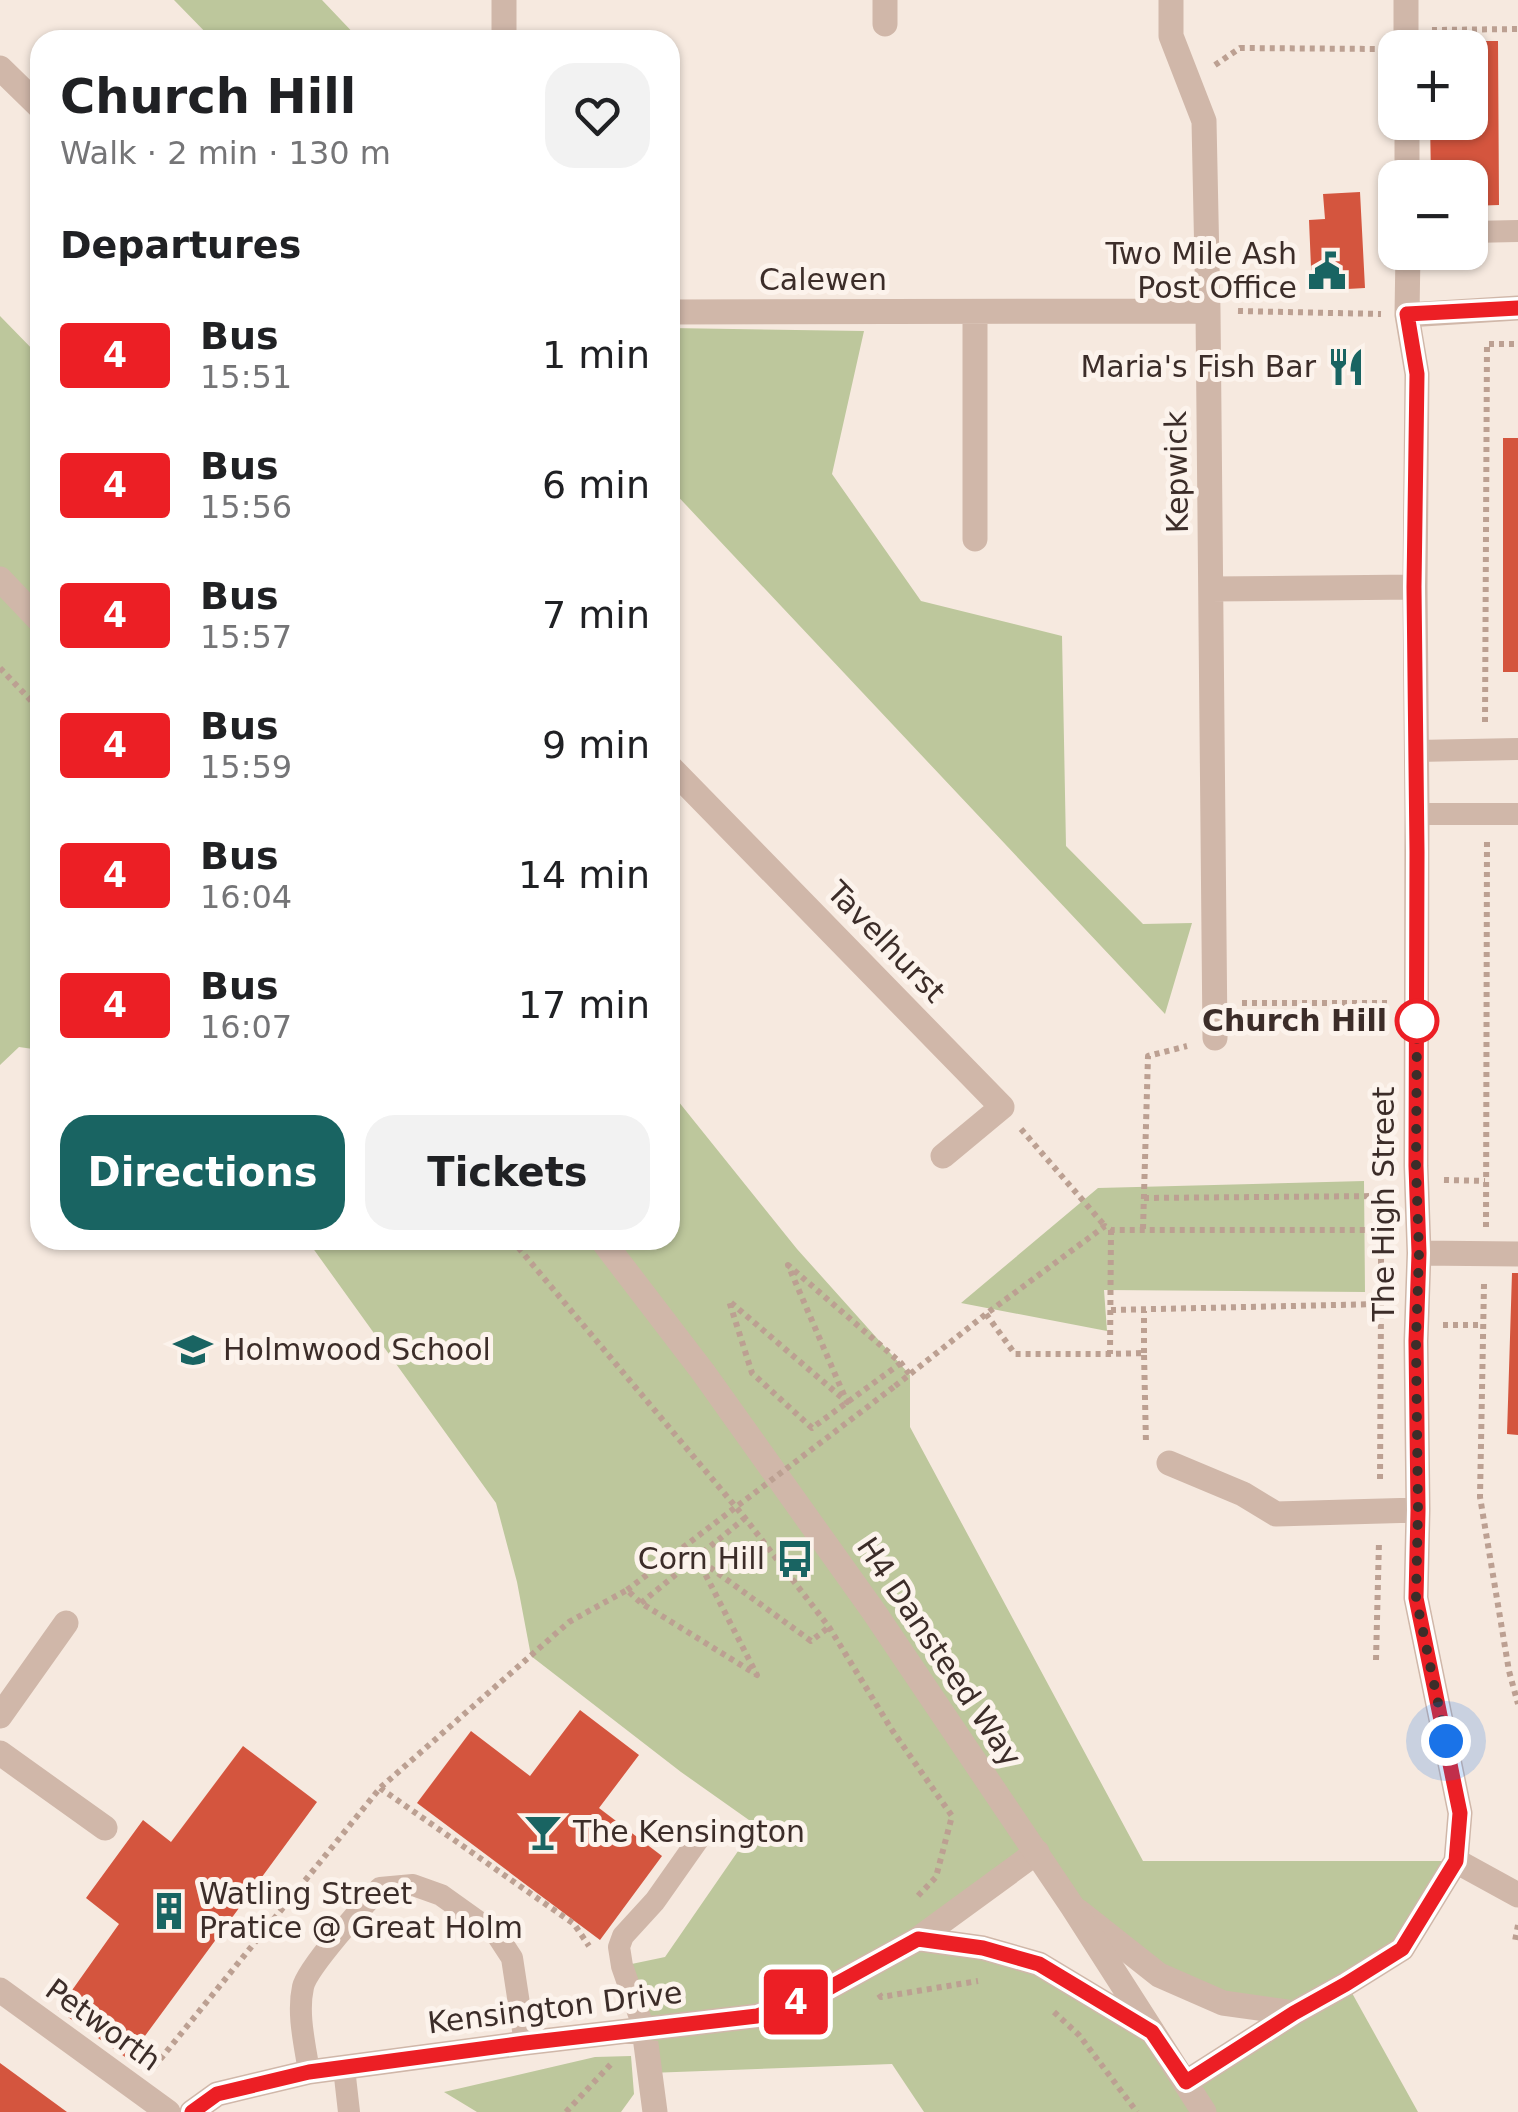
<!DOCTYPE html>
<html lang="en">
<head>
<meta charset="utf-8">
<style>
	body { margin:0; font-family:"DejaVu Sans",sans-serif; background:#f2f2f2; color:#202124; height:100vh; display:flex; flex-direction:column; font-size:38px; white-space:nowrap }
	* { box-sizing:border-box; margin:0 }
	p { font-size:32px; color:#757577 }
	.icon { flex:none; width:55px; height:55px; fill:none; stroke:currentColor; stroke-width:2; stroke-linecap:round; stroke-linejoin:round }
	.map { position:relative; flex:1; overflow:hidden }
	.sheet { position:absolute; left:30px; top:30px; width:650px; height:1220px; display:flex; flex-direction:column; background:#fff; border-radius:30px; box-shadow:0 2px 8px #0004 }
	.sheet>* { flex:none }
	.badge { padding:0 20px; border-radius:8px; font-size:35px; line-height:65px }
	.tools { position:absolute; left:1378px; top:30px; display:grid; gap:20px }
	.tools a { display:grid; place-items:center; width:110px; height:110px; border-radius:20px; background:#fff; box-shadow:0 2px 8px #0004; font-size:50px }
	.you { position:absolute; width:50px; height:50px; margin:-25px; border:8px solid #fff; border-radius:50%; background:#1a73e8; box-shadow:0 0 0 15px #1a73e833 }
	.map>.badge { position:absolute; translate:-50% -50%; box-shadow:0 0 0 5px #fff }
	h2 { padding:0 30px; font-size:38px; line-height:90px }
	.round { display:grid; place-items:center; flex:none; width:105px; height:105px; border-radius:30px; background:#f2f2f2 }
	.headline { display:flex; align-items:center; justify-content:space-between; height:170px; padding:0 30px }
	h1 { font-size:48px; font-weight:600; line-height:75px }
	.button { display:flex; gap:20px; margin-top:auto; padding:20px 30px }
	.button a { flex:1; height:115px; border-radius:30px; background:#196462; color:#fff; font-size:40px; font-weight:600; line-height:115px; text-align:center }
	.button a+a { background:#f2f2f2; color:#202124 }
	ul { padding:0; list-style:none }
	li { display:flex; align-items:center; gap:30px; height:130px; padding:0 30px }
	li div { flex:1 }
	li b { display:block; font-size:38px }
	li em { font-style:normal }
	li .badge { min-width:110px; font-weight:700; text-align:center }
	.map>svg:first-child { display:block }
	.green { fill:#bdc79c; fill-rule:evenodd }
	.building { fill:#d4553e }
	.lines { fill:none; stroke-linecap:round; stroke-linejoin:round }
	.path { stroke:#bca092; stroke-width:6; stroke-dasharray:5 5; stroke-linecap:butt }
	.service { stroke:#d0b7a9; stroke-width:22 }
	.minor { stroke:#d0b7a9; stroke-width:25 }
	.tertiary { stroke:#d0b7a9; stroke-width:25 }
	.path-bridge { stroke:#bca092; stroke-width:6; stroke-dasharray:5 5; stroke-linecap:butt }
	.line-casing { stroke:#fff; stroke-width:22 }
	.line { stroke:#ec1f25; stroke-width:15 }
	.walk { stroke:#3c2d29; stroke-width:10; stroke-dasharray:0 18 }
	.stop-dot { fill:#fff; stroke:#ec1f25; stroke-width:5 }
	.labels { text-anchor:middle; stroke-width:10; stroke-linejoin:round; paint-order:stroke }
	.poi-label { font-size:30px; fill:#3c2d29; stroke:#fcf3ec; text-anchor:end }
	.street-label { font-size:30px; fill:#3c2d29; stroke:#fcf3ec }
	.stop-label { font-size:30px; font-weight:bold; fill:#3c2d29; stroke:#fcf3ec; text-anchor:end }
</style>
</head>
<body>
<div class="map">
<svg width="1518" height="2112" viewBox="0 0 1518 2112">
	<rect width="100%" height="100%" fill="#f6e9df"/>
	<path class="green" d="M174,0H322L360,40H213Z
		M0,316L40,357V1050L19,1047L0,1065Z
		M670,328L864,331L832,474L921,601L1062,636L1066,846L1143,924L1192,923L1165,1014L670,488Z
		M670,1091L797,1249L910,1375V1427L1143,1861H1456L1402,1949L1347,1984L1418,2112H924L892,2064L649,2073L622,1966L665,1957L756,1825L681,1772L531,1656L517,1582L496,1503L307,1240H670ZM1037,1853L1072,1906L1223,2003L1292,2014L1186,2081L1152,2032L983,1948L919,1938Z
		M1364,1181L1365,1292L1104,1290L1107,1331L961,1303L1098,1188Z
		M631,2056L634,2094L621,2112H477L444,2092L595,2057Z"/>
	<path class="building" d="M1429,41H1498L1499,205L1470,206V178H1431L1430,122H1470V48H1429Z
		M1360,192L1365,288L1312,291L1309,220L1325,219L1323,194Z
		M1503,438H1518V672H1503Z
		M1512,1273H1518V1435L1507,1434Z
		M580,1710L639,1755L599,1808L662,1856L600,1940L417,1803L471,1731L530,1776Z
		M243,1746L317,1802L128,2059L58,2010L119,1924L86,1898L143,1820L171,1842Z
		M0,2063L67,2112H0Z"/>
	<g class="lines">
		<path class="path" d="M1432,30L1518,29
			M1215,65L1240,48L1377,49
			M1238,311L1381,314
			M0,668L40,710
			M1485,722L1487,344H1518
			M1242,1003H1389
			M1021,1129L1105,1226
			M1444,1180L1485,1181
			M1144,1198L1382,1196
			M1486,1227L1487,839
			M1143,1229L1148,1056L1187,1046
			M1111,1230L1110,1354L1144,1353L1146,1444
			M512,1240L745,1518L829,1627L892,1730L952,1816L936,1877L915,1899
			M1484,1284L1480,1497L1509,1671L1518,1704
			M1381,1304V1230
			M1111,1310L1381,1304L1380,1483
			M986,1314L1015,1354H1110
			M1443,1325H1482
			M1144,1353V1311
			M901,1363L812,1428L752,1373L729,1301L847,1402L788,1265L901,1363L910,1375
			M895,1386L986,1314L1105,1226L1111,1230H1381L1382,1196L1389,1192
			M641,1603L745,1518
			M1376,1660L1379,1541
			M380,1788L574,1924L589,1946
			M1518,1925L1515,1941L1518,1943
			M879,1994L881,1997L978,1981
			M1054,2012L1079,2035L1137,2112
			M154,2067L380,1788L569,1622L627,1590L641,1603L757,1675L697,1558L811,1641L829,1627
			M566,2112L611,2064"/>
		<path class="service" d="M1470,232L1518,231
			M1416,751L1518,749
			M1417,814H1518
			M644,2029L622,1966L619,1947L623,1936L655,1901L700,1837
			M344,2068L349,2112
			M309,2072C305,2045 297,2014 303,1987C307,1968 364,1905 380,1888L413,1885L441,1895L497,1935L512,1958L525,2043"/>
		<path class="minor" d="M885,0V24
			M1171,0V36L1204,121L1208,311L1215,1038
			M504,40V0
			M1406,48V0
			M0,68L40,107
			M1407,122V178
			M670,312L1208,311
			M1407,315L1518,308
			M975,539V313
			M1211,589L1415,587
			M670,767L1002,1107L943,1156
			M1419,1253L1518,1254
			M1169,1463L1243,1494L1276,1514L1418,1510
			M0,1716L66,1623
			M0,1753L105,1828
			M1456,1861L1518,1895
			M1078,1911L1159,1975L1223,2003L1294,2013
			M918,1939L983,1948L1039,1964L1152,2032
			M0,1990L168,2112
			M644,2029L655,2112
			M1186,2082L1294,2013L1346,1984L1402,1949L1456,1861L1460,1813L1416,1598L1418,1510L1416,1341L1419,1253L1416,1166L1417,814L1415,587L1417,374L1407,315L1408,252
			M192,2112L217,2094L309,2072L525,2043L757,2016L818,1994L918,1939L1037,1852"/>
		<path class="tertiary" d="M0,579L40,621
			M602,1240L703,1372L874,1612L1072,1906L1204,2112"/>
		<path class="path-bridge" d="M627,1590L895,1386"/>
	</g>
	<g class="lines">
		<g class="line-casing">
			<path id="line" d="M192,2112L217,2094L309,2072L525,2043L757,2016L818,1994L918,1939L983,1948L1039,1964L1152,2032L1186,2082L1294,2013L1346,1984L1402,1949L1456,1861L1460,1813L1416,1598L1418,1510L1416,1341L1419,1253L1416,1166L1417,852L1414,587L1417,374L1407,314L1518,308"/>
		</g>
		<use href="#line" class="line"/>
		<path class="walk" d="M1417,1021L1416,1166L1419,1253L1416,1341L1418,1510L1416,1598L1446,1741"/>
	</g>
	<defs>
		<g id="civic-bare" transform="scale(3)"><path d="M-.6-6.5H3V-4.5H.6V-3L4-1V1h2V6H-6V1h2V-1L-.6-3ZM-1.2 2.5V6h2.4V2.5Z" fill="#196462" stroke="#fcf3ec" stroke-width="2.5" paint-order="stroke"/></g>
		<g id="restaurant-bare" transform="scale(3)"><path d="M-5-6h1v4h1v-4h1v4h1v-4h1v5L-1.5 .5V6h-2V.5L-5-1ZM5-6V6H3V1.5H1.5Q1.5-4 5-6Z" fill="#196462" stroke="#fcf3ec" stroke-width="2.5" paint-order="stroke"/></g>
		<g id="school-bare" transform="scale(3)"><path d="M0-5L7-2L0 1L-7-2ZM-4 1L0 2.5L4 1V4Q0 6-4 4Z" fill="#196462" stroke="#fcf3ec" stroke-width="2.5" paint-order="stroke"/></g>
		<g id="bus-bare" transform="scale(3)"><path d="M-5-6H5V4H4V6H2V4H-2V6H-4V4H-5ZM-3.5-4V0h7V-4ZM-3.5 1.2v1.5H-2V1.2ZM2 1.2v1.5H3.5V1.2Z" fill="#196462" stroke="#fcf3ec" stroke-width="2.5" paint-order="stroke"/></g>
		<g id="bar-bare" transform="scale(3)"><path d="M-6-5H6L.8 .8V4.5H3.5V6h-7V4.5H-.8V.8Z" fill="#196462" stroke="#fcf3ec" stroke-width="2.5" paint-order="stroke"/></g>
		<g id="building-bare" transform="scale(3)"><path d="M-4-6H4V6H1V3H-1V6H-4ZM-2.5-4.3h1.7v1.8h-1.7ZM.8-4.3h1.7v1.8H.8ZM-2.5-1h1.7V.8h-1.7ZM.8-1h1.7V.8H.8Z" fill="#196462" stroke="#fcf3ec" stroke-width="2.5" paint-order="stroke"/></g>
	</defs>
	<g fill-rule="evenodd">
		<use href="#civic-bare" x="1327" y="271"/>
		<use href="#restaurant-bare" x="1346" y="367"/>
		<use href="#school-bare" x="193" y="1350"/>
		<use href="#bus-bare" x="795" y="1559"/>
		<use href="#bar-bare" x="543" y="1832"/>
		<use href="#building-bare" x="169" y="1911"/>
	</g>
	<circle class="stop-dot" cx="1417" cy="1021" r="20"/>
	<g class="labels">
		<g class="poi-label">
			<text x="1297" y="264">Two Mile Ash<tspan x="1297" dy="34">Post Office</tspan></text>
			<text x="1316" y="377">Maria's Fish Bar</text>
			<text x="223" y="1360" text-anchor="start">Holmwood School</text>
			<text x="765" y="1569">Corn Hill</text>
			<text x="573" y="1842" text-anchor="start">The Kensington</text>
			<text x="199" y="1904" text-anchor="start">Watling Street<tspan x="199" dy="34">Pratice @ Great Holm</tspan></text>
		</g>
		<g class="street-label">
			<text x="823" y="290">Calewen</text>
			<text transform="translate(1177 472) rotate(-91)" y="10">Kepwick</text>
			<text transform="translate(886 942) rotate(46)" y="10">Tavelhurst</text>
			<text transform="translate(1384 1204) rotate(-90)" y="10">The High Street</text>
			<text transform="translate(939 1652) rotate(56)" y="10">H4 Dansteed Way</text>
			<text transform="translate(555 2008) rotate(-7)" y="10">Kensington Drive</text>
			<text transform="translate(103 2025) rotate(36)" y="10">Petworth</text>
		</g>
		<g class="stop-label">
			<text x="1387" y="1031">Church Hill</text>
		</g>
	</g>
</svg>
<div class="tools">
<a>+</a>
<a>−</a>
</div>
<div class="you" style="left:1446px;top:1741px"></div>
<b class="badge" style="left:796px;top:2002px;background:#ec1f25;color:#fff">4</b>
<section class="sheet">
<div class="headline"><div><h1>Church Hill</h1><p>Walk · 2 min · 130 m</p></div><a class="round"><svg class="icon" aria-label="heart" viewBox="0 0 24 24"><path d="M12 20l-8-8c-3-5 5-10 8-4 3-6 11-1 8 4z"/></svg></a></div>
<h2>Departures</h2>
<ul>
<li><span class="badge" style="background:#ec1f25;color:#fff">4</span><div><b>Bus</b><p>15:51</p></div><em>1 min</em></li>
<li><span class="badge" style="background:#ec1f25;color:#fff">4</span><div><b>Bus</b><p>15:56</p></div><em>6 min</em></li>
<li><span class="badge" style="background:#ec1f25;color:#fff">4</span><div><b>Bus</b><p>15:57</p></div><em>7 min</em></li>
<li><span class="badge" style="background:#ec1f25;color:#fff">4</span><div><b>Bus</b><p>15:59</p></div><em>9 min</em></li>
<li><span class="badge" style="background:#ec1f25;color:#fff">4</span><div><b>Bus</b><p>16:04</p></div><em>14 min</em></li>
<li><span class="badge" style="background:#ec1f25;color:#fff">4</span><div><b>Bus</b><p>16:07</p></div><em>17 min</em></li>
</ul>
<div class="button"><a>Directions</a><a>Tickets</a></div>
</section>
</div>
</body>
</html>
